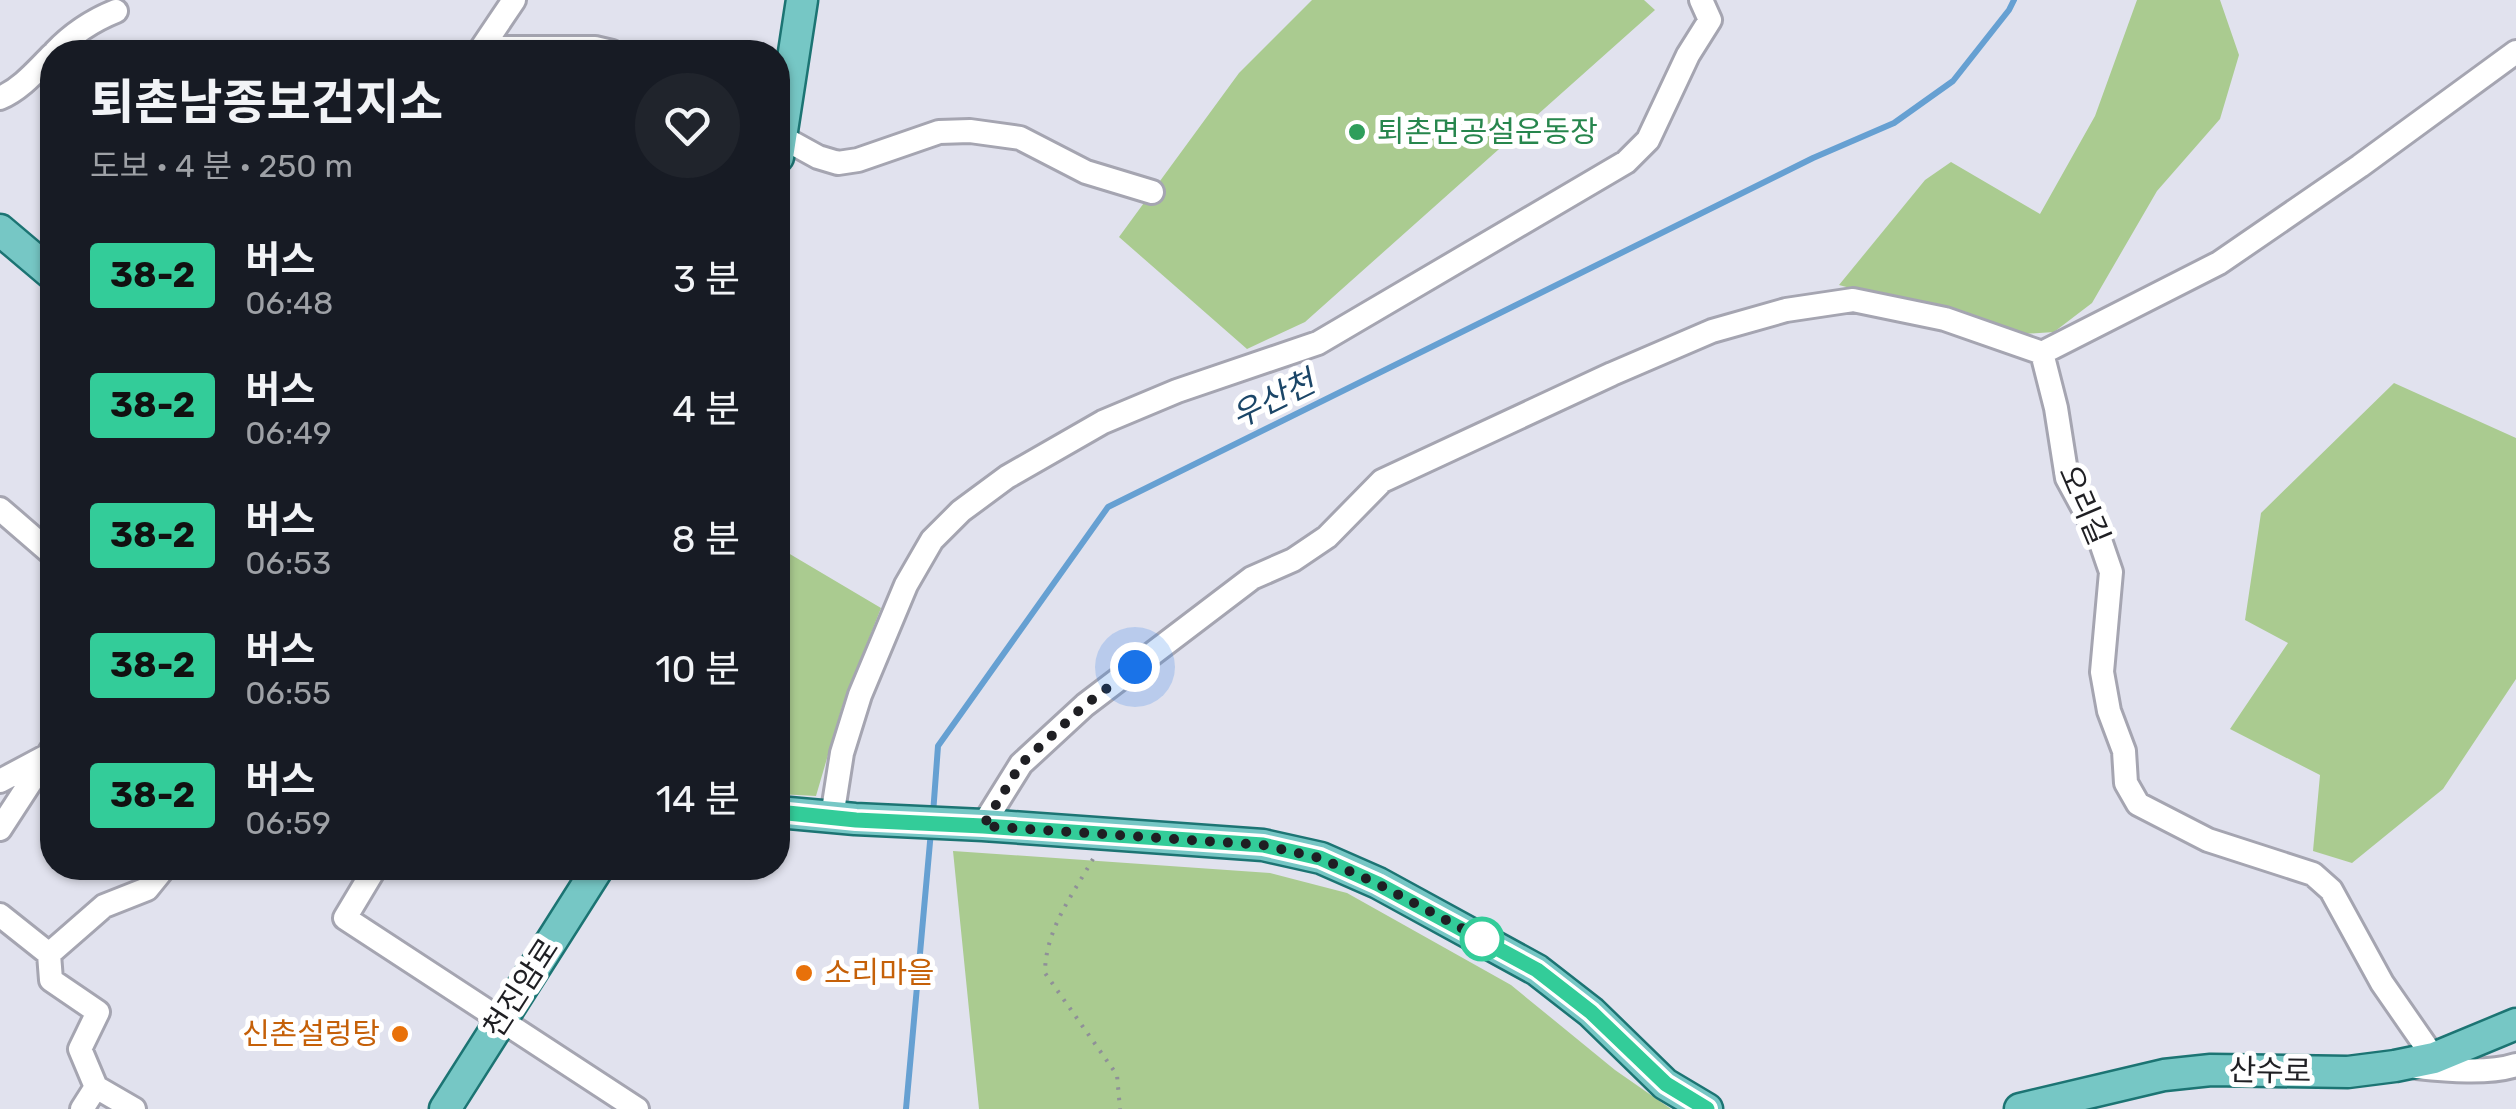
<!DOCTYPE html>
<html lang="ko">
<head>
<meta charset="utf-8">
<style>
	body { margin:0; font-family:Rubik,"Noto Sans KR",sans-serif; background:#20242c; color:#f1f3f6; height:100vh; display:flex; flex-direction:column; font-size:38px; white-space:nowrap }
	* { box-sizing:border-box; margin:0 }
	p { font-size:32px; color:#9ea1a6 }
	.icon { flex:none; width:55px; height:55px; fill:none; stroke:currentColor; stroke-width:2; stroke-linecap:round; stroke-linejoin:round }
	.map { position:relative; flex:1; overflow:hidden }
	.sheet { position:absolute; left:40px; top:40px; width:750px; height:840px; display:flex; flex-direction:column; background:#171b24; border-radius:40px; box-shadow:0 2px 8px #0004 }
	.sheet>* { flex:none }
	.badge { padding:0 20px; border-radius:8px; font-size:35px; line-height:65px }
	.you { position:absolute; width:50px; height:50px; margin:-25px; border:8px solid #fff; border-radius:50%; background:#1a73e8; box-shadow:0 0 0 15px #1a73e833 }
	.map>.badge { position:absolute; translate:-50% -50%; box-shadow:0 0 0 5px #fff }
	.round { display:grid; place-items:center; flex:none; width:105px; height:105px; border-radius:52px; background:#20242c }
	.summary { display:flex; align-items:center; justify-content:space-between; height:170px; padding:0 50px }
	h1 { font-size:48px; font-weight:700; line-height:75px }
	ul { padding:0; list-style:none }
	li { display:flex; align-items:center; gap:30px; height:130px; padding:0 50px }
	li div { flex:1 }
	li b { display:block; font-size:38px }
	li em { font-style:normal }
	li .badge { min-width:110px; font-weight:700; text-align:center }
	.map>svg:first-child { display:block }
	.green { fill:#aacb90 }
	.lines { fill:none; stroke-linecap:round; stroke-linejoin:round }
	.stream { stroke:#66a0d2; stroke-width:6 }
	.minor-casing { stroke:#a5a5b1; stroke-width:28 }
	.major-casing { stroke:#1c7473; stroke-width:35 }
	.path { stroke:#8f9098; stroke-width:4; stroke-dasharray:2.5 8; stroke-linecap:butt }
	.minor { stroke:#fff; stroke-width:22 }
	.major { stroke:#76c7c5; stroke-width:30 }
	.line-casing { stroke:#fff; stroke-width:22 }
	.line { stroke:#3c9; stroke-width:15 }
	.walk { stroke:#1f1f23; stroke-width:10; stroke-dasharray:0 18 }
	.leisure-dot { fill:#2e9e5b; stroke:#fff; stroke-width:4 }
	.stop-dot { fill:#fff; stroke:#3c9; stroke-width:5 }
	.food-dot { fill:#e8710a; stroke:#fff; stroke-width:4 }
	.labels { text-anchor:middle; stroke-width:10; stroke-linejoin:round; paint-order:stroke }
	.leisure-label { font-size:30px; fill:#27864d; stroke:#fff; text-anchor:start }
	.street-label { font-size:30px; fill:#1f1f23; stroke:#fff }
	.food-label { font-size:30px; fill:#c56008; stroke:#fff; text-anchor:start }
	.water-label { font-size:32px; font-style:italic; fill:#1b4668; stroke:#fff }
</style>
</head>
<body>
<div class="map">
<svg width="2516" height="1109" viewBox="0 0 2516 1109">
	<rect width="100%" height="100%" fill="#e1e2ee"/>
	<path class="green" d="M1312,0H1644L1655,10L1305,322L1247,349L1119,237L1239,73Z
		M2137,0H2220L2239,55L2220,119L2157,191L2092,303L2054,332L2022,334L1839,285L1925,180L1951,162L2040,214L2095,116Z
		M2394,383L2516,438V679L2443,789L2352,863L2313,851L2320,775L2230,729L2288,643L2245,620L2261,513Z
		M778,547L881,608L842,707L816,796L778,794Z
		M953,851L1270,873L1347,893L1511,985L1615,1070L1671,1109H979Z"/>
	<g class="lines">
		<path class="stream" d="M933,814L938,746L1108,507L1813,158L1894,123L1953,81L2009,10L2014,0
			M906,1109L931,831"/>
		<g class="minor-casing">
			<path id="minor" d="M482,48H595L612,52
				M55,52C73,33 91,21 116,11
				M479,52L514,0
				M0,98C21,89 36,71 52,55
				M778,135L818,157L838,163L858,160L939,132L970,131L1020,138L1086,172L1152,192
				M0,509L52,554
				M0,781L45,757
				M832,817L842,753L860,695L906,585L932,540L961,511L1007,477L1103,422L1177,391L1318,343L1626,162L1648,140L1688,55L1710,20L1701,0
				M983,825L1021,764L1085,705L1252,578L1293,560L1327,537L1382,481L1612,374L1712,331L1786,310L1853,300L1945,319L2042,353
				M0,829L52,749
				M375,868L345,918L637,1109
				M0,915L49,954L51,980L98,1012L80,1049L96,1087L134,1109
				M49,954L104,906L147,889L164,868
				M2434,1058L2382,983L2331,890L2313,874L2208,840L2138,804L2126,783L2124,751L2109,711L2102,672L2111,572L2099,537L2067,478L2056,408L2042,353L2219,263L2360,166L2516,52
				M2417,1067C2446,1070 2489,1074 2516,1065
				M82,1109L96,1087"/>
		</g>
		<g class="major-casing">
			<path id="major" d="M778,157L802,0
				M0,230L52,274
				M778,812L855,819L983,825L1263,845L1321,858L1378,883L1537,970L1591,1012L1665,1084L1707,1109
				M445,1109L598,868
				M2020,1109L2164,1075L2211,1070L2348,1072L2395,1066L2434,1058L2516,1024"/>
		</g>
		<path class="path" d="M1093,859C1073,894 1045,930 1045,973L1117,1075L1120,1109"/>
		<use href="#minor" class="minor"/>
		<use href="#major" class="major"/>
	</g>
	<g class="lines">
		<g class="line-casing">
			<path id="line" d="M778,812L856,820L983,826L1263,845L1320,858L1378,884L1537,970L1591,1012L1666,1084L1707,1109"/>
		</g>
		<use href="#line" class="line"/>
		<path class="walk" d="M1135,667L1085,705L1021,764L983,826L1263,845L1320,858L1378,884L1482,939"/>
	</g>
	<circle class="leisure-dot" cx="1357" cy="132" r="10"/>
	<circle class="stop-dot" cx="1482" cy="939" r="20"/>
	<g class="food-dot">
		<circle cx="804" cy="973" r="10"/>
		<circle cx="400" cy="1034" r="10"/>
	</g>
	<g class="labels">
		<g class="leisure-label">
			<text x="1377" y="142">퇴촌면공설운동장</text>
		</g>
		<g class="street-label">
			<text transform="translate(2084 505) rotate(67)" y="10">오리길</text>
			<text transform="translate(521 988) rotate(-57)" y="10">천진암로</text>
			<text transform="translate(2270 1071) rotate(1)" y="10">산수로</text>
		</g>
		<g class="food-label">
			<text x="824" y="983">소리마을</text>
			<text x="380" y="1044" text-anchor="end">신촌설렁탕</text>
		</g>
		<g class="water-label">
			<text transform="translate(1273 399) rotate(-26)" y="11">우산천</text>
		</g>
	</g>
</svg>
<div class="you" style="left:1135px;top:667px"></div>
<section class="sheet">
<div class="summary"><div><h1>퇴촌남종보건지소</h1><p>도보 · 4 분 · 250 m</p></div><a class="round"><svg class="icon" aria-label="heart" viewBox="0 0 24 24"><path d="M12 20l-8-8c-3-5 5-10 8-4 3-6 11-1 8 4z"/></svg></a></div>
<ul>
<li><span class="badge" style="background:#3c9;color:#111">38-2</span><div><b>버스</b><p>06:48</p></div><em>3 분</em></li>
<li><span class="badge" style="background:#3c9;color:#111">38-2</span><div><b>버스</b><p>06:49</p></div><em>4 분</em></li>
<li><span class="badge" style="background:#3c9;color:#111">38-2</span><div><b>버스</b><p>06:53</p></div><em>8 분</em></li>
<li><span class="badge" style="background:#3c9;color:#111">38-2</span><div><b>버스</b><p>06:55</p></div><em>10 분</em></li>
<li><span class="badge" style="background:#3c9;color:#111">38-2</span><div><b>버스</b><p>06:59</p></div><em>14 분</em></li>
</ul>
</section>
</div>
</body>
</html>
